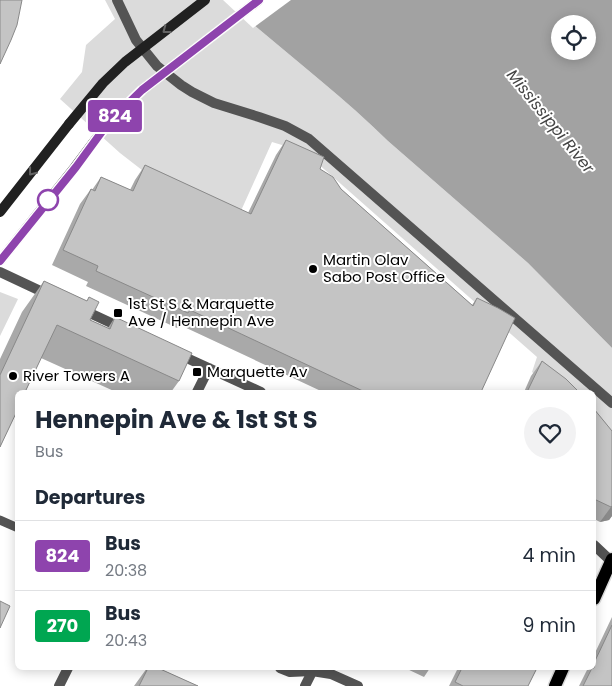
<!DOCTYPE html>
<html lang="en">
<head>
<meta charset="utf-8">
<style>
	body { margin:0; font-family:Poppins,sans-serif; background:#f2f2f3; color:#1f2937; height:100vh; display:flex; flex-direction:column; font-size:19px; white-space:nowrap }
	* { box-sizing:border-box; margin:0 }
	p { font-size:16px; color:#747a83 }
	.icon { flex:none; width:28px; height:28px; fill:none; stroke:currentColor; stroke-width:2; stroke-linecap:round; stroke-linejoin:round }
	.map { position:relative; flex:1; overflow:hidden }
	.panel { position:absolute; left:15px; top:390px; width:581px; height:280px; display:flex; flex-direction:column; background:#fff; border-radius:8px; box-shadow:0 2px 12px #0003 }
	.panel>* { flex:none }
	.badge { padding:0 10px; border-radius:4px; font-size:18px; line-height:32px }
	.tools { position:absolute; left:551px; top:15px; display:grid; gap:10px }
	.tools a { display:grid; place-items:center; width:45px; height:45px; border-radius:50%; background:#fff; box-shadow:0 2px 12px #0003; font-size:25px }
	.map>.badge { position:absolute; translate:-50% -50%; box-shadow:0 0 0 2px #fff }
	h2 { padding:0 20px; font-size:19px; line-height:45px }
	.round { display:grid; place-items:center; flex:none; width:52px; height:52px; border-radius:26px; background:#f2f2f3 }
	.summary { display:flex; align-items:center; justify-content:space-between; height:85px; padding:0 20px }
	h1 { font-size:24px; font-weight:700; line-height:38px }
	ul { padding:0; list-style:none }
	li { display:flex; align-items:center; gap:15px; height:70px; padding:0 20px; border-top:1px solid #e0e1e3 }
	li div { flex:1 }
	li b { display:block; font-size:19px }
	li em { font-style:normal }
	li .badge { min-width:55px; font-weight:700; text-align:center }
	.map>svg:first-child { display:block }
	.green { fill:#dbdbdb }
	.water { fill:#a2a2a2; fill-rule:evenodd }
	.pier { fill:#fff }
	.lines { fill:none; stroke-linecap:round; stroke-linejoin:round }
	.primary-casing { stroke:#dbdbdb; stroke-width:15 }
	.pedestrian { stroke:#545454; stroke-width:9 }
	.minor { stroke:#545454; stroke-width:10 }
	.tertiary { stroke:#545454; stroke-width:10 }
	.secondary { stroke:#212121; stroke-width:10 }
	.primary { stroke:#000; stroke-width:12 }
	.secondary-bridge { stroke:#212121; stroke-width:10 }
	.wall { fill:#a9a9a9 }
	.shaded-wall { fill:#898989 }
	.building { fill:#c4c4c4; stroke:#898989 }
	.oneway { stroke:#646464 }
	.line-casing { stroke:#fff; stroke-width:11 }
	.line { stroke:#8e44ad; stroke-width:8 }
	.stop-dot { fill:#fff; stroke:#8e44ad; stroke-width:2.5 }
	.poi-dot { fill:#000; stroke:#fff; stroke-width:2 }
	.labels { text-anchor:middle; stroke-width:4; stroke-linejoin:round; paint-order:stroke }
	.poi-label { font-size:15px; fill:#000; stroke:#fff; text-anchor:start }
	.water-label { font-size:16px; font-style:italic; fill:#434343; stroke:#fff }
</style>
</head>
<body>
<div class="map">
<svg width="612" height="686" viewBox="0 0 612 686">
	<rect width="100%" height="100%" fill="#fff"/>
	<path class="green" d="M105,0H225C279,48 337,91 388,141L528,263L612,348V460L594,434V392H556L532,372L537,357L316,162L292,148L272,142L235,224L169,191L120,153L60,99L82,72L86,45L115,19Z
		M0,292L18,299L0,336Z"/>
	<path class="water" d="M225,0H612V348L528,263L388,141C337,91 279,48 225,0ZM560,24H588V51H560Z"/>
	<path class="pier" d="M223,0H291L253,28Z"/>
	<g class="lines">
		<g class="primary-casing">
			<path id="primary" d="M594,599L612,559
				M555,686L563,668"/>
		</g>
		<path class="pedestrian" d="M0,520L18,528"/>
		<path class="minor" d="M117,0L136,40L157,66L181,85L192,92L214,103L259,117L285,126L309,139L612,403
			M280,668L290,672L312,671"/>
		<path class="tertiary" d="M0,272L49,295
			M81,309L122,328
			M178,354L261,392
			M197,392L209,368
			M594,545L612,562
			M312,671L331,674L358,686
			M59,686L68,668
			M305,686L314,668"/>
		<path class="secondary" d="M0,212L69,124
			M0,261L75,167L93,143"/>
		<use href="#primary" class="primary"/>
		<path class="secondary-bridge" d="M69,124L103,83L125,62L205,0
			M93,143L109,122L142,90L259,0"/>
	</g>
	<path class="wall" d="M286,140L320,169L341,189L472,305L477,298L481,392H323L180,325L177,328L86,286L88,282L52,265L80,204L91,189L92,190L101,177L130,190L135,180L145,165L248,213L276,155Z
		M44,281L87,301L89,297L90,320L108,328L115,317L179,381L171,392H116L41,358L0,447V359L22,312Z
		M542,361L579,392H524L531,376Z
		M594,409L612,431V516L609,520L600,522L594,519Z
		M612,617V686H579L588,668H594V655Z
		M147,668H158L198,686H134Z
		M405,668H430L424,677Z
		M458,668H537L528,686H449Z"/>
	<path class="shaded-wall" d="M612,506V516L609,520L600,522L611,507Z"/>
	<path class="building" d="M0,0H22L17,25L11,40L0,64Z
		M286,140L324,157L320,169L333,177L341,189L473,306L477,298L498,308L515,318L481,392H365L190,310L188,313L96,271L98,266L63,250L91,189L95,191L101,177L133,191L145,165L251,214Z
		M44,281L87,301L89,297L99,302L90,320L110,329L115,317L192,353L179,381L57,325L25,392H18V409L0,447V375Z
		M542,361L566,379L579,392H527Z
		M594,409L612,431V506L611,507L594,499Z
		M0,601L10,606L0,628Z
		M612,625V686H583L592,668H594V663Z
		M148,668H158L198,686H139Z
		M462,668H537L528,686H463L455,682Z"/>
	<defs><path id="oneway-chevron" d="M-2-3.5L2.5 0L-2 3.5" fill="none" stroke-width="1.6" stroke-linecap="round" stroke-linejoin="round" transform="scale(1.25)"/></defs>
	<g class="oneway">
		<use href="#oneway-chevron" transform="translate(166 30) rotate(143)"/>
		<use href="#oneway-chevron" transform="translate(32 172) rotate(128)"/>
	</g>
	<g class="lines">
		<g class="line-casing">
			<path id="line" d="M0,261L76,167L109,122L142,90L259,0"/>
		</g>
		<use href="#line" class="line"/>
	</g>
	<circle class="stop-dot" cx="48" cy="200" r="10"/>
	<g class="poi-dot">
		<circle cx="313" cy="269" r="5"/>
		<rect x="113" y="308" width="10" height="10" rx="2.5"/>
		<rect x="192" y="367" width="10" height="10" rx="2.5"/>
		<circle cx="13" cy="376" r="5"/>
	</g>
	<g class="labels">
		<g class="poi-label">
			<text x="323" y="265">Martin Olav<tspan x="323" dy="17">Sabo Post Office</tspan></text>
			<text x="128" y="309">1st St S &amp; Marquette<tspan x="128" dy="17">Ave / Hennepin Ave</tspan></text>
			<text x="207" y="377">Marquette Av</text>
			<text x="23" y="381">River Towers A</text>
		</g>
		<g class="water-label">
			<text transform="translate(551 121) rotate(51)" y="6">Mississippi River</text>
		</g>
	</g>
</svg>
<div class="tools">
<a><svg class="icon" aria-label="locate" viewBox="0 0 24 24"><circle cx="12" cy="12" r="6"/><path d="M12 2v4M12 18v4M2 12h4M18 12h4"/></svg></a>
</div>
<b class="badge" style="left:115px;top:116px;background:#8e44ad;color:#fff">824</b>
<section class="panel">
<div class="summary"><div><h1>Hennepin Ave &amp; 1st St S</h1><p>Bus</p></div><a class="round"><svg class="icon" aria-label="heart" viewBox="0 0 24 24"><path d="M12 20l-8-8c-3-5 5-10 8-4 3-6 11-1 8 4z"/></svg></a></div>
<h2>Departures</h2>
<ul>
<li><span class="badge" style="background:#8e44ad;color:#fff">824</span><div><b>Bus</b><p>20:38</p></div><em>4 min</em></li>
<li><span class="badge" style="background:#00a651;color:#fff">270</span><div><b>Bus</b><p>20:43</p></div><em>9 min</em></li>
</ul>
</section>
</div>
</body>
</html>
